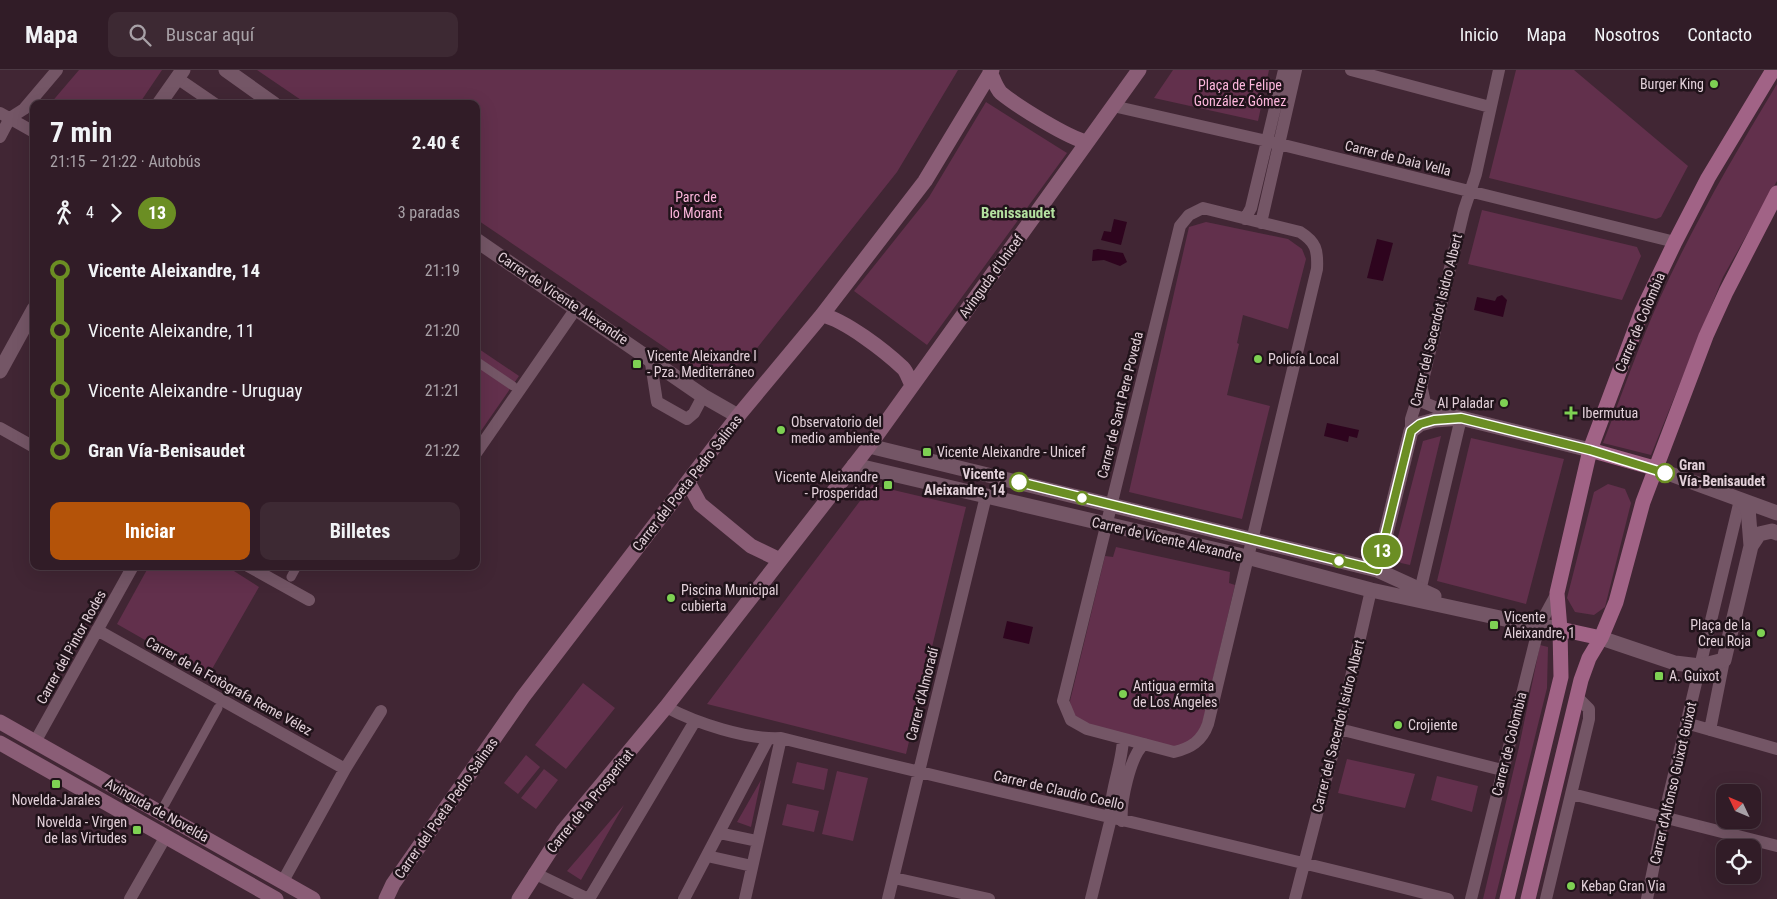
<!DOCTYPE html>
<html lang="es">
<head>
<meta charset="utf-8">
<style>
	body { margin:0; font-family:"Roboto Condensed",sans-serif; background:#3d2933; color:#f1f3f6; height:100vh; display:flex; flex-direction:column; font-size:19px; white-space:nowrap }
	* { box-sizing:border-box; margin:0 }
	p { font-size:16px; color:#a8a1a7 }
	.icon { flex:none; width:28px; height:28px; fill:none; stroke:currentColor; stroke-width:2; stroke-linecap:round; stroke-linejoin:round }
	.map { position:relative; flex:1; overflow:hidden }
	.sheet { position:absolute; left:30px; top:30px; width:450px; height:470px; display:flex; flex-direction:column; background:#311c27; border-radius:10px; box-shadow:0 5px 20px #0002,0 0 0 1px #4c3a44 }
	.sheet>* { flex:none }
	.badge { padding:0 10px; border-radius:16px; font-size:18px; line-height:32px }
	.needle { width:32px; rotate:314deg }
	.fabs { position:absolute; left:1716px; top:714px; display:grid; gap:10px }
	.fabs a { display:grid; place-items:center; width:45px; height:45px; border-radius:10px; background:#311c27; box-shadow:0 5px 20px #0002,0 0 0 1px #4c3a44; font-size:25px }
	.map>.badge { position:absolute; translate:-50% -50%; box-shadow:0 0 0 2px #fff }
	.legs { display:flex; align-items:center; gap:8px; height:55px; padding:0 20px; font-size:16px }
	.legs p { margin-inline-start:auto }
	.summary { display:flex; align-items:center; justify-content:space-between; height:85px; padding:0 20px }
	h1 { font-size:28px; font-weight:700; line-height:38px }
	.cta { display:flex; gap:10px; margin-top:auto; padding:10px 20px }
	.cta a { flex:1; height:58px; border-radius:10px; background:#b45309; color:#fff; font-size:20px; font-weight:700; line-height:58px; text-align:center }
	.cta a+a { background:#3d2933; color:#f1f3f6 }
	ul { padding:0 20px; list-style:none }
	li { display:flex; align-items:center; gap:18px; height:60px; font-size:19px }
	li i { display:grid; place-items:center; width:8px; height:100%; margin:0 6px; background:currentColor }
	li i::after { content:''; width:12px; height:12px; margin:-6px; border:4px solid; border-radius:50%; background:#311c27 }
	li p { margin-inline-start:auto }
	li:first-child i { background:linear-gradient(#0000 50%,currentColor 0) }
	li:last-child i { background:linear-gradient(currentColor 50%,#0000 0) }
	header { display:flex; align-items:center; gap:30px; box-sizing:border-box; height:70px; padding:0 25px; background:#311c27; border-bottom:1px solid #4c3a44 }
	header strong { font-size:24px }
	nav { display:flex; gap:28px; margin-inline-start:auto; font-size:18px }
	.search { width:350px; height:45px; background:#3d2933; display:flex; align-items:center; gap:12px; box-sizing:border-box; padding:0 18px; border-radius:10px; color:#a8a1a7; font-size:19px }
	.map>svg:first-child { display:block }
	.green { fill:#62304c }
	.water { fill:#2e041e }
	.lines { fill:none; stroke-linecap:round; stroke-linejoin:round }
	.pedestrian { stroke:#745666; stroke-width:9 }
	.minor { stroke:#745666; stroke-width:12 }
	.tertiary { stroke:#745666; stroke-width:15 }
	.secondary { stroke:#8a5d76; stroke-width:15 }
	.primary { stroke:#a16386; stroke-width:15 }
	.line-1-casing { stroke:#fff; stroke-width:11 }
	.line-1 { stroke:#6b8e23; stroke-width:8 }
	.poi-dot { fill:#7ed153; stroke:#20131a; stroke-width:2 }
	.stop-1-dot { fill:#fff; stroke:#6b8e23; stroke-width:2.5 }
	.labels { text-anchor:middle; stroke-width:5; stroke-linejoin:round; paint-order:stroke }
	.poi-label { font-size:14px; fill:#e2d0d9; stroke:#20131a; text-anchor:start }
	.park-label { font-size:14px; fill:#feb7dd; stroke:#20131a }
	.street-label { font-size:14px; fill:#e2d0d9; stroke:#20131a }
	.stop-label { font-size:14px; font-weight:bold; fill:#e2d0d9; stroke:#20131a; text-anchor:start }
	.neighbourhood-label { font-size:15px; font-weight:bold; fill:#b4e1a0; stroke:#20131a }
</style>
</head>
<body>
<header>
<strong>Mapa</strong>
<div class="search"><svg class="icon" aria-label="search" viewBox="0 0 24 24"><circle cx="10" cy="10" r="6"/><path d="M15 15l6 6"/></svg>Buscar aquí</div>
<nav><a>Inicio</a><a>Mapa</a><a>Nosotros</a><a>Contacto</a></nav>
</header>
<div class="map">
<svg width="1777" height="829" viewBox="0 0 1777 829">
	<rect width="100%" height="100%" fill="#412634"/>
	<path class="green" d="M79,0H162L139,34H50Z
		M257,0H958L897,102L746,292L704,304L476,149V34H307Z
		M1173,0H1269L1258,51L1154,28Z
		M1516,0H1574L1688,96L1661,147L1656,149L1489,108Z
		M1777,14V111L1723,207L1651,385L1603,373C1622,324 1639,275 1660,228C1694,153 1735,84 1777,14Z
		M986,32L1067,83L927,275L854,221L929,127Z
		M1482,140L1637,177L1641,186L1622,230L1468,194Z
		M1206,152L1288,169L1302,179L1306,189L1288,259L1243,245L1237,273L1239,274L1227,325L1270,336L1242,449L1129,422L1189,157Z
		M476,277L519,306L476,368Z
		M1441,366L1410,495L1401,493L1393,486L1423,371Z
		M1471,368L1564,389L1526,534L1437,511Z
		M1608,414L1625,419L1631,433L1605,537L1594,545L1575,542L1567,528L1594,422Z
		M872,415L966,437L906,684L707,634Z
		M1116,477L1230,502L1229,513L1235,515L1201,660C1196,667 1188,675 1180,676C1168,678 1098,661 1086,655C1075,651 1071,641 1070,631L1105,486L1113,487Z
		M149,496H226L259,517L208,606L117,554Z
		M1540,575L1548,577L1547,618L1495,829H1483L1519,677Z
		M583,613L615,638L566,699L535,675Z
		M526,685L540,697L518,724L504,713Z
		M1347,689L1415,704L1405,738L1338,723Z
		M797,692L828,699L824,720L792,713Z
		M544,699L558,710L536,739L521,728Z
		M837,701L868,708L853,771L822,764Z
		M1437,706L1478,716L1472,742L1431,730Z
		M761,710L751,757L737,752Z
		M787,734L819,741L814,762L782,755Z
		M624,735L581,810L567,801Z"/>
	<path class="water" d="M1114,149L1127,152L1121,175L1101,170L1104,161L1111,162Z
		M1377,169L1393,173L1383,211L1367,208Z
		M1098,179L1123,183L1127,192L1120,196L1104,190L1092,191L1093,180Z
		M1502,225L1507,230L1503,247L1474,240L1477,227L1495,231L1497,227Z
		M1327,353L1359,360L1357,368L1349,366L1348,372L1324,366Z
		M1007,551L1033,557L1029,574L1003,568Z"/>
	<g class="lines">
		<path class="pedestrian" d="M476,291L513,316
			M291,507L297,496
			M165,734L218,638"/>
		<path class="minor" d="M1351,0L1490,37
			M177,8L215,34
			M1113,36L1267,71L1675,172
			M0,43L34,62
			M0,67L10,48L24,39L57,0
			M1203,138L1300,162C1316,172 1318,180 1317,199L1208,654C1202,671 1191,678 1174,682L1087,659L1071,650L1063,631L1180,156L1189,145Z
			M1245,149L1251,138L1284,0
			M1261,153L1296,0
			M650,287L657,332L687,349L694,343L703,326
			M0,358L34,377
			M1411,361V349L1422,314L1464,140L1476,104L1499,0
			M476,383L577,237
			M248,496L309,530
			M1420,521L1461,348L1425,333L1422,319
			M97,560L345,699
			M666,637C696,653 747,670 781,668C1003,724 1226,772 1448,829
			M1686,653L1777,679
			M1339,659L1502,700
			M1710,660L1724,590
			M35,672L133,496
			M1572,724L1777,776
			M1122,751C1120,733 1130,686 1144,674
			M719,763L757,771
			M707,786L752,796
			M534,803L588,829
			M894,808L989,829
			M283,811L345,699L381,641
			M130,829L166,766
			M589,829L695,651
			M684,829L768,669
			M745,829L781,668
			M888,829L986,426
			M1091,829L1111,748C1109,721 1122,696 1123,669
			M1295,829L1339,659L1371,520
			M1471,829L1539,556L1557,523
			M1546,829L1589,649V639L1577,627
			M1647,829L1664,746L1740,430"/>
		<path class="tertiary" d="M226,0L274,34
			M159,34L183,0
			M476,170L703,326L738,346
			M0,301L34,239
			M869,376L1377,500L1434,526
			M854,395L1247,487L1371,520L1528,554L1560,559
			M1654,398L1777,443
			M1740,430L1748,438L1751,476
			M1377,500L1411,361L1420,354L1435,350L1461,348L1590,380
			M1601,568L1675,593L1700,596L1724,590L1751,476L1759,464L1772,461L1777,463"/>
		<path class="secondary" d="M990,2C993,8 996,18 1001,23C1017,36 1068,68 1087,72
			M822,245C845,250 885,281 903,298C907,302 909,310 912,315
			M688,412L700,434L751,476L780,490
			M0,652L313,829
			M0,673L276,829
			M386,829L393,814L523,627L738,346L822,245L925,111L992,0
			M519,829L563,761L666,637L869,376L1139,0"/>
		<path class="primary" d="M1590,380L1654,398
			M1560,559L1601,568
			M1507,829L1561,607L1560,559L1557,523L1590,380L1642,241L1675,172L1708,108L1773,0
			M1528,829L1581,610L1589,588L1601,568L1616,532L1643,432L1706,266L1726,222L1777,123"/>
	</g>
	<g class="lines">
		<g class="line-1-casing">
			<path id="line-1" d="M1019,412L1377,500L1411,361L1420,354L1434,350L1461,348L1590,380L1665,403"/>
		</g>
		<use href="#line-1" class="line-1"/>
	</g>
	<g class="poi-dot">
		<circle cx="1714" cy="14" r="5"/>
		<circle cx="1258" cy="289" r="5"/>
		<rect x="632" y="289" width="10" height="10" rx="2.5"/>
		<circle cx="1504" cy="333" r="5"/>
		<path d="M1568.5 335.5h5v5h5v5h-5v5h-5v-5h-5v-5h5z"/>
		<circle cx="781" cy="360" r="5"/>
		<rect x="922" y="377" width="10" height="10" rx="2.5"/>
		<rect x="883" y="410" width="10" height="10" rx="2.5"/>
		<circle cx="671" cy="528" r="5"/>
		<rect x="1489" y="550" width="10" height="10" rx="2.5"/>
		<circle cx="1761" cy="563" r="5"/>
		<rect x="1654" y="601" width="10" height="10" rx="2.5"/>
		<circle cx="1123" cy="624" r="5"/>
		<circle cx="1398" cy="655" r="5"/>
		<rect x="51" y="709" width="10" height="10" rx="2.5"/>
		<rect x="132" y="755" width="10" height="10" rx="2.5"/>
		<circle cx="1571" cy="816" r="5"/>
	</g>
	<g class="stop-1-dot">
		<circle cx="1665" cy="403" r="9"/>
		<circle cx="1019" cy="412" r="9"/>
		<circle cx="1082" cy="428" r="6"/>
		<circle cx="1339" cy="491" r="6"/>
	</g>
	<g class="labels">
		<g class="poi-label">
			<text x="1704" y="19" text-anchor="end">Burger King</text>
			<text x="647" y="291">Vicente Aleixandre I<tspan x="647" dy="16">- Pza. Mediterráneo</tspan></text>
			<text x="1268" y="294">Policía Local</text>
			<text x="1494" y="338" text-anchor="end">Al Paladar</text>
			<text x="1582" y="348">Ibermutua</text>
			<text x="791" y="357">Observatorio del<tspan x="791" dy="16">medio ambiente</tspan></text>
			<text x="937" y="387">Vicente Aleixandre - Unicef</text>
			<text x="878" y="412" text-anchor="end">Vicente Aleixandre<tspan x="878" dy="16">- Prosperidad</tspan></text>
			<text x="681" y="525">Piscina Municipal<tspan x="681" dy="16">cubierta</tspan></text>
			<text x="1504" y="552">Vicente<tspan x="1504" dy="16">Aleixandre, 1</tspan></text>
			<text x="1751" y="560" text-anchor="end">Plaça de la<tspan x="1751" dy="16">Creu Roja</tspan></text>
			<text x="1669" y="611">A. Guixot</text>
			<text x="1133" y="621">Antigua ermita<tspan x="1133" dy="16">de Los Ángeles</tspan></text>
			<text x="1408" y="660">Crojiente</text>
			<text x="56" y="735" text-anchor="middle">Novelda-Jarales</text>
			<text x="127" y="757" text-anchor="end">Novelda - Virgen<tspan x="127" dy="16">de las Virtudes</tspan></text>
			<text x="1581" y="821">Kebap Gran Via</text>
		</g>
		<g class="park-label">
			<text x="1240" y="20">Plaça de Felipe<tspan x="1240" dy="16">González Gómez</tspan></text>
			<text x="696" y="132">Parc de<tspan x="696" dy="16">lo Morant</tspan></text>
		</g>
		<g class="street-label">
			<text transform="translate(1398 88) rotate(14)" y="5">Carrer de Daia Vella</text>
			<text transform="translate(991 206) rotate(-54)" y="5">Avinguda d'Unicef</text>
			<text transform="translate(563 228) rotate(34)" y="5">Carrer de Vicente Alexandre</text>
			<text transform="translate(1436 250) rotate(-76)" y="5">Carrer del Sacerdot Isidro Albert</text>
			<text transform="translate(1640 252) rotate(-67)" y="5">Carrer de Colòmbia</text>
			<text transform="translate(1120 335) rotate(-76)" y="5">Carrer de Sant Pere Poveda</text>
			<text transform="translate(687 413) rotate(-52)" y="5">Carrer del Poeta Pedro Salinas</text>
			<text transform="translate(1167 469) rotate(13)" y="5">Carrer de Vicente Alexandre</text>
			<text transform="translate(71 577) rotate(-61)" y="5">Carrer del Pintor Rodes</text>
			<text transform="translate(229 616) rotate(29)" y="5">Carrer de la Fotògrafa Reme Vélez</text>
			<text transform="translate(922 624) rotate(-76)" y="5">Carrer d'Almoradí</text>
			<text transform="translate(1338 656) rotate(-76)" y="5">Carrer del Sacerdot Isidro Albert</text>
			<text transform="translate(1509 674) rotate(-76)" y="5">Carrer de Colòmbia</text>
			<text transform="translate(1673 713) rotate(-77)" y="5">Carrer d'Alfonso Guixot Guixot</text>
			<text transform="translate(1059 720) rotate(13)" y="5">Carrer de Claudio Coello</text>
			<text transform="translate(590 731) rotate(-51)" y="5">Carrer de la Prosperitat</text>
			<text transform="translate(446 738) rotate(-55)" y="5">Carrer del Poeta Pedro Salinas</text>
			<text transform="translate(157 740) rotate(29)" y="5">Avinguda de Novelda</text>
		</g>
		<g class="stop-label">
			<text x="1679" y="400">Gran<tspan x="1679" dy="16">Vía-Benisaudet</tspan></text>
			<text x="1005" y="409" text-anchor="end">Vicente<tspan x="1005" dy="16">Aleixandre, 14</tspan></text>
		</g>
		<g class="neighbourhood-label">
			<text x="1018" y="148">Benissaudet</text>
		</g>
	</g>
</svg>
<div class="fabs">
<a><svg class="needle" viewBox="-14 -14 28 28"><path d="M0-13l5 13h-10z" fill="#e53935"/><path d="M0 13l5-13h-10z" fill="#a8a1a7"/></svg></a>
<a><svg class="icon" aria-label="locate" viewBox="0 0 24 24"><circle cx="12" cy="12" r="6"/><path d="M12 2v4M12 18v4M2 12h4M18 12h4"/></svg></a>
</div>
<b class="badge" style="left:1382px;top:481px;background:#6b8e23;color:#fff">13</b>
<section class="sheet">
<div class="summary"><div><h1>7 min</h1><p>21:15 – 21:22 · Autobús</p></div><b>2.40 €</b></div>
<div class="legs"><svg class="icon" aria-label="walk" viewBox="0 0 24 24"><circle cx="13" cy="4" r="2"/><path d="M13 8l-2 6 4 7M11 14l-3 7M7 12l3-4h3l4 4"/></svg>4<svg class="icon" aria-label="forward" viewBox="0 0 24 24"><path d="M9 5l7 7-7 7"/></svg><b class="badge" style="background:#6b8e23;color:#fff">13</b><p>3 paradas</p></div>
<ul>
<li><i style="color:#6b8e23"></i><b>Vicente Aleixandre, 14</b><p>21:19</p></li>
<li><i style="color:#6b8e23"></i><span>Vicente Aleixandre, 11</span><p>21:20</p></li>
<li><i style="color:#6b8e23"></i><span>Vicente Aleixandre - Uruguay</span><p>21:21</p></li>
<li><i style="color:#6b8e23"></i><b>Gran Vía-Benisaudet</b><p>21:22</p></li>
</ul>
<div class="cta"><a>Iniciar</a><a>Billetes</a></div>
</section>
</div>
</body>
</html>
